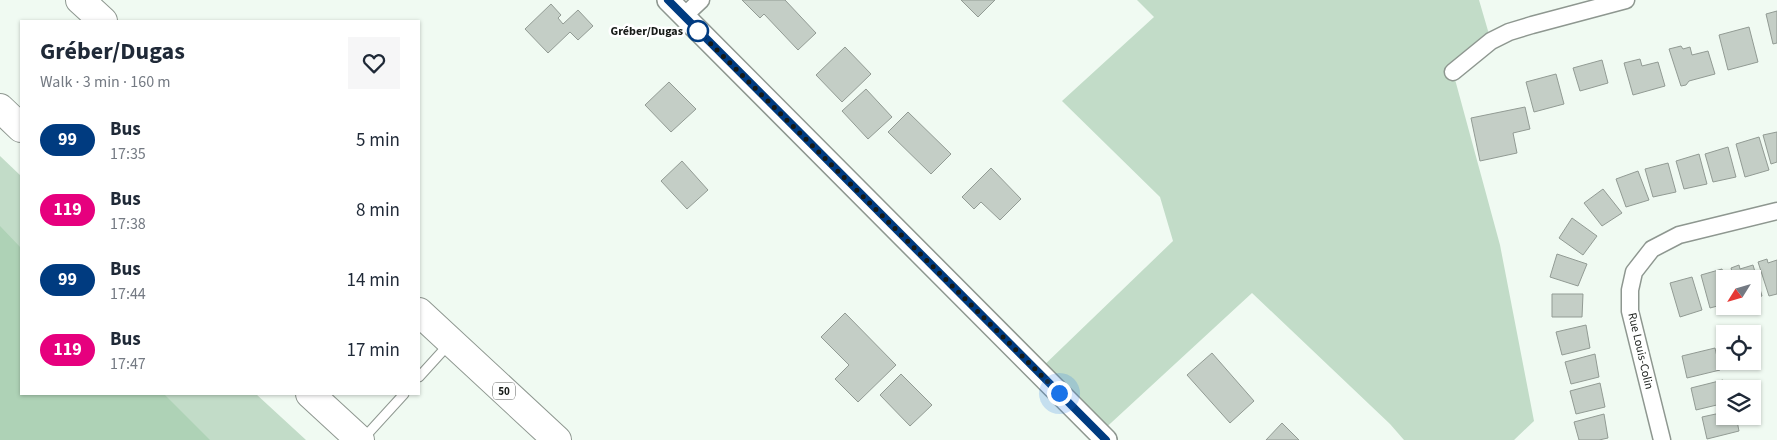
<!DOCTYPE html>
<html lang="en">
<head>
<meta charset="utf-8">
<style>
	body { margin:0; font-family:"Source Sans 3",sans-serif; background:#f6f6f7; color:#1f2937; height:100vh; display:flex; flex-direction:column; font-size:19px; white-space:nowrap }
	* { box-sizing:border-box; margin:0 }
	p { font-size:16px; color:#747a83 }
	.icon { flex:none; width:28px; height:28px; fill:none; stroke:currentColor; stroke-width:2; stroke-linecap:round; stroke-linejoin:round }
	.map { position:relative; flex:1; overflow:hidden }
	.side { position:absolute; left:20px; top:20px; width:400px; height:375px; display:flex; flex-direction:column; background:#fff; border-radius:0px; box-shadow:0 1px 4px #0004 }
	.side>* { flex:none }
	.badge { padding:0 10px; border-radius:16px; font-size:18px; line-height:32px }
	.needle { width:32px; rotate:233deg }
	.tools { position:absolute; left:1716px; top:270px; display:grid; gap:10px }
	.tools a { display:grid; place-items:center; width:45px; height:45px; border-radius:0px; background:#fff; box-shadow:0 1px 4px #0004; font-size:25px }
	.you { position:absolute; width:25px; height:25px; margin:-12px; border:4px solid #fff; border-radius:50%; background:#1a73e8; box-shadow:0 0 0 8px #1a73e833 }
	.map>.badge { position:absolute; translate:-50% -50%; box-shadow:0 0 0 2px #fff }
	.round { display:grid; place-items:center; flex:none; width:52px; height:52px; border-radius:0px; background:#f6f6f7 }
	.headline { display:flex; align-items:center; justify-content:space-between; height:85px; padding:0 20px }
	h1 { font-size:24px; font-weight:700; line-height:38px }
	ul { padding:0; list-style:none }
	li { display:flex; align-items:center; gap:15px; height:70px; padding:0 20px }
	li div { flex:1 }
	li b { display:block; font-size:19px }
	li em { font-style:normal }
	li .badge { min-width:55px; font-weight:700; text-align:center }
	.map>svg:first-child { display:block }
	.green { fill:#c2dcc8 }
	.forest { fill:#aed2b6 }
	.building { fill:#c4cec6; stroke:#929b94 }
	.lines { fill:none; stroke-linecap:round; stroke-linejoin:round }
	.service-casing { stroke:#8e9790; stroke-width:11 }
	.minor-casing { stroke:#8e9790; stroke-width:19 }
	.tertiary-casing { stroke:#8e9790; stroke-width:24 }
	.motorway-casing { stroke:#8e9790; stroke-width:30 }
	.service { stroke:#fff; stroke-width:9 }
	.minor { stroke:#fff; stroke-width:16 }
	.tertiary { stroke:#fff; stroke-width:21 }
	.motorway { stroke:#fff; stroke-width:28 }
	.line-casing { stroke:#fff; stroke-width:11 }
	.line { stroke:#003b80; stroke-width:8 }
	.walk { stroke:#171b18; stroke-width:5; stroke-dasharray:0 9 }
	.stop-dot { fill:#fff; stroke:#003b80; stroke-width:2.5 }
	.labels { text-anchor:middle; stroke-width:5; stroke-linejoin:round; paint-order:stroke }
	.shield { fill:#fff; stroke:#5d5f5d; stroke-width:1 }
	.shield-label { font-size:11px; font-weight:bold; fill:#171b18 }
	.stop-label { font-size:12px; font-weight:bold; fill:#171b18; stroke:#fff; text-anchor:end }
	.street-label { font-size:12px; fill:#171b18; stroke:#fff }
</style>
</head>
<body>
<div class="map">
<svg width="1777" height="440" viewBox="0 0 1777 440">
	<rect width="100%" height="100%" fill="#f0faf2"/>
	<path class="green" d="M1137,0H1479L1491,41L1453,72L1500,245L1534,421L1514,440H1404L1390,424L1252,293L1099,434L1037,372L1173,241L1160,197L1062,101L1154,17Z
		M0,156L21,176V394H256L306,440H0Z"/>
	<path class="forest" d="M0,226L21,248V394H164L210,440H0Z"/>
	<path class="building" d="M742,0H785L816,33L798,50L764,14L760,18Z
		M961,0H995L978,17Z
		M551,4L561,15L558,18L563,24L578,10L593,26L578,40L570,32L548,53L525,29Z
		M1777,11V43L1773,44L1766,14Z
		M1749,27L1758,62L1728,70L1719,35Z
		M1681,46L1683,49L1690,47L1692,55L1708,51L1715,74L1689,81L1686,85L1681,86L1669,49Z
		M845,47L871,74L842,102L816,75Z
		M1640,59L1642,66L1658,62L1665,86L1633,95L1624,63Z
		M1602,60L1608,83L1580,91L1573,68Z
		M1556,74L1564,104L1534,112L1526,82Z
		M669,82L696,109L671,132L645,105Z
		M866,89L892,117L868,139L842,111Z
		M1525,107L1530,129L1513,133L1517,153L1480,161L1471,118Z
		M908,112L951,154L931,174L888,132Z
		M1777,132V162L1771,164L1763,135Z
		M1759,137L1769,170L1745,177L1736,144Z
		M1728,147L1736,177L1713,182L1705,154Z
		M1699,154L1707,184L1684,189L1676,161Z
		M682,161L708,190L687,209L661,181Z
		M1668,163L1676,192L1653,197L1645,169Z
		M991,168L1021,199L1000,220L981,202L974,209L962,197Z
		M1638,171L1649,200L1626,207L1616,179Z
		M1603,189L1622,213L1602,226L1584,203Z
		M1572,218L1597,236L1583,255L1559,238Z
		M1557,254L1587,264L1578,286L1550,277Z
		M1767,259L1768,263L1777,260V294L1769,296L1758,262Z
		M1739,265L1740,269L1753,265L1762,296L1752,299V279H1734L1731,268Z
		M1722,269L1725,279V304L1710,308L1701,275Z
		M1692,277L1702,310L1680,317L1670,283Z
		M1552,294H1583L1582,317H1552Z
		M845,313L896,365L858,402L835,379L849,365L821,337Z
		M1586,325L1590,348L1562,355L1556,332Z
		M1715,348L1720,370L1687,378L1682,356Z
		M1212,353L1254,401L1230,423L1187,375Z
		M1595,354L1599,377L1571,384L1565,362Z
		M901,374L932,405L910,426L880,395Z
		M1723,380L1725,389V403L1696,410L1691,388Z
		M1600,383L1605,407L1576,414L1570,391Z
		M1725,412V416H1736L1739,431L1707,439L1702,417Z
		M1604,414L1608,438L1599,440H1579L1574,422Z
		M1282,423L1299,440H1266Z"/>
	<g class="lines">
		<g class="service-casing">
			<path id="service" d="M419,377L449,344
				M362,440L404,394"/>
		</g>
		<g class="minor-casing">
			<path id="minor" d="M684,16L701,0
				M1453,72L1491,41L1509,32L1532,25L1626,0
				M1662,440L1630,311V290L1634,272L1652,249L1679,235L1777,211"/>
		</g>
		<g class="tertiary-casing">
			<path id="tertiary" d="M668,0L1106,440"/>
		</g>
		<g class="motorway-casing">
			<path id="motorway" d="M80,0L103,21
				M0,108L21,128
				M419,312L557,440
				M310,394L360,440"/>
		</g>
		<use href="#service" class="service"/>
		<use href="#minor" class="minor"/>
		<use href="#tertiary" class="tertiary"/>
		<use href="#motorway" class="motorway"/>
	</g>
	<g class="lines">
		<g class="line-casing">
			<path id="line" d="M668,0L1106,440"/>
		</g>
		<use href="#line" class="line"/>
		<path class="walk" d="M698,31L1059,393"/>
	</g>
	<circle class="stop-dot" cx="698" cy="31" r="10"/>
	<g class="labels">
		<rect class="shield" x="493" y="382.5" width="22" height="17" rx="4"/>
		<g class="shield-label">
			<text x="504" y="395">50</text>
		</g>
		<g class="stop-label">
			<text x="683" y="35">Gréber/Dugas</text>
		</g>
		<g class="street-label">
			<text transform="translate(1641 351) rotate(77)" y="4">Rue Louis-Colin</text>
		</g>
	</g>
</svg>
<div class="tools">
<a><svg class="needle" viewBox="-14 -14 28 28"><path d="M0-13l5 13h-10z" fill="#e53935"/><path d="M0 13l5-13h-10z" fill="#747a83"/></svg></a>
<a><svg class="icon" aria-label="locate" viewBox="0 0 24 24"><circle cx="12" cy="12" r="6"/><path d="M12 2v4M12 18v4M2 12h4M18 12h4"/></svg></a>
<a><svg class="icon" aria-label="layers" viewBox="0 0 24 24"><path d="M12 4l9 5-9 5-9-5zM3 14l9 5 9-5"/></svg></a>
</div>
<div class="you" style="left:1059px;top:393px"></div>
<section class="side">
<div class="headline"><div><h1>Gréber/Dugas</h1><p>Walk · 3 min · 160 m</p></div><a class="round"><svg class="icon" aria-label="heart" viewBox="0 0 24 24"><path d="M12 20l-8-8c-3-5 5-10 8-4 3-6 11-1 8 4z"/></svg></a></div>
<ul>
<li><span class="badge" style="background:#003b80;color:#fff">99</span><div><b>Bus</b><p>17:35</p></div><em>5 min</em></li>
<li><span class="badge" style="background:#e6007e;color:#fff">119</span><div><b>Bus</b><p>17:38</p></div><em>8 min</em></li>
<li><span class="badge" style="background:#003b80;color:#fff">99</span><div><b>Bus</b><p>17:44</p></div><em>14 min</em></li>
<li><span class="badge" style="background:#e6007e;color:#fff">119</span><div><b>Bus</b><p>17:47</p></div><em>17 min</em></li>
</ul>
</section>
</div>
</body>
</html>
